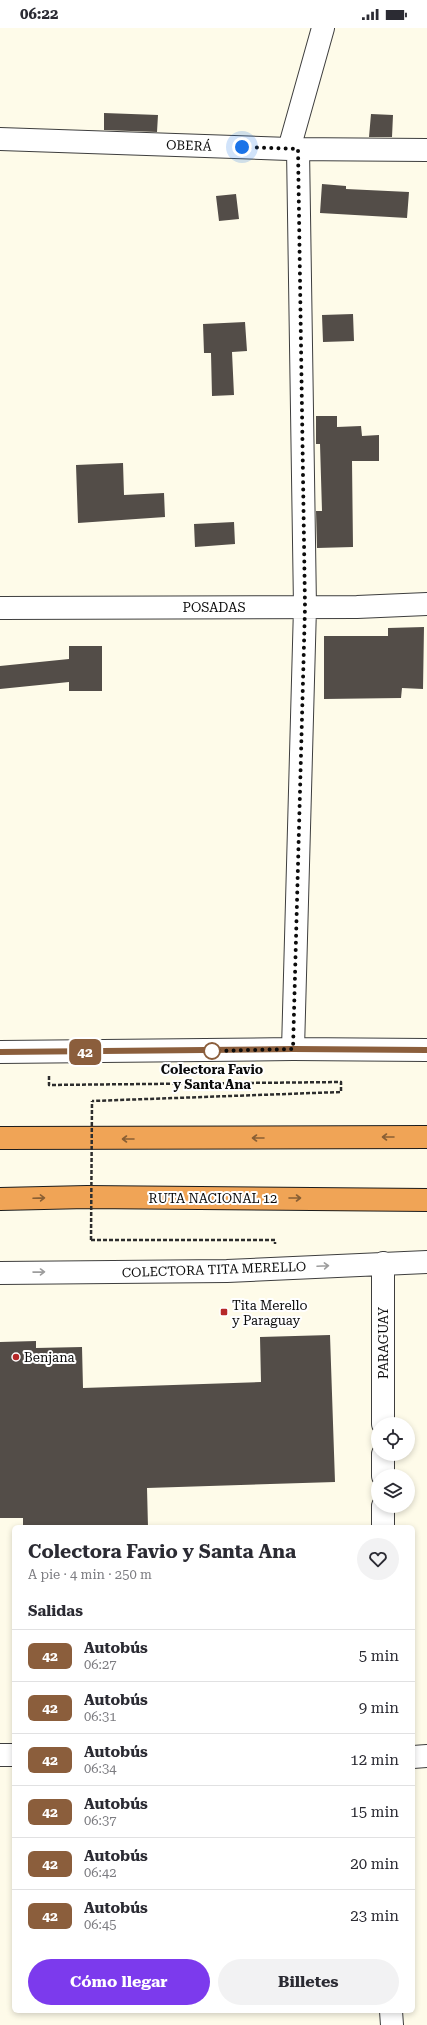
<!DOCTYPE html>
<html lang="es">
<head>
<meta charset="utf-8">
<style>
	body { margin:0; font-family:"Roboto Serif",serif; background:#f2f2f3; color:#2b2b33; height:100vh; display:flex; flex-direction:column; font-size:15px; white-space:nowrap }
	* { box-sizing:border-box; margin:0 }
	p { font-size:13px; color:#7c7c81 }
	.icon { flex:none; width:22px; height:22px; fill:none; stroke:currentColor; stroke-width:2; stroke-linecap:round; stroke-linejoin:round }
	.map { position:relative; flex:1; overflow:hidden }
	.side { position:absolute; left:12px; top:1497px; width:403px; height:488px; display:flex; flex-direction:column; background:#fff; border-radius:6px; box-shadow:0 2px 6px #0003 }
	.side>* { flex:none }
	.badge { padding:0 8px; border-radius:6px; font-size:14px; line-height:26px }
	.controls { position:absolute; left:371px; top:1389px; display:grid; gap:8px }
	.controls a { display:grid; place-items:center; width:44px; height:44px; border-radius:50%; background:#fff; box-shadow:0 2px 6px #0003; font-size:20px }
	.you { position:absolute; width:20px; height:20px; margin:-10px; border:3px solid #fff; border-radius:50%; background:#1a73e8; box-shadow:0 0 0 6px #1a73e833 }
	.map>.badge { position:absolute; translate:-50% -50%; box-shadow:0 0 0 2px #fff }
	h2 { padding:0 16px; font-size:15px; line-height:36px }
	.round { display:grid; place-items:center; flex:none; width:42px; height:42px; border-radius:21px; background:#f2f2f3 }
	.overview { display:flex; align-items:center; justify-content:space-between; height:68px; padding:0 16px }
	h1 { font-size:19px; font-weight:700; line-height:30px }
	.cta { display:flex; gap:8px; margin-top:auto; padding:8px 16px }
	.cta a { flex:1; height:46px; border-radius:24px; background:#7c3aed; color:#fff; font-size:16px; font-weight:700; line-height:46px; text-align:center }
	.cta a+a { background:#f2f2f3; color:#2b2b33 }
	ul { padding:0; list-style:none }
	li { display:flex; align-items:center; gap:12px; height:52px; padding:0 16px; border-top:1px solid #e1e1e2 }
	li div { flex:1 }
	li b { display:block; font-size:15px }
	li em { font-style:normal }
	li .badge { min-width:44px; font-weight:700; text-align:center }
	.status { display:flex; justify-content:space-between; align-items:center; height:28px; padding:0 20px; background:#fff; direction:ltr }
	.status svg { height:11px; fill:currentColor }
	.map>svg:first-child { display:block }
	.building { fill:#534d48 }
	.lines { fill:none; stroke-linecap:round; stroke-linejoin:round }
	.street-casing { stroke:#3e3e3e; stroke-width:24 }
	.highway-casing { stroke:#1c1c1c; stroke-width:24 }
	.path { stroke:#2d2d2d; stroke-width:2.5; stroke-dasharray:4 2; stroke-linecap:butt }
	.street { stroke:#fff; stroke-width:22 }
	.highway { stroke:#f0a456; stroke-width:22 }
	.path-bridge { stroke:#2d2d2d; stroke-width:2.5; stroke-dasharray:4 2; stroke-linecap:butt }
	.oneway { stroke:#895f34 }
	.oneway2 { stroke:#9d9d9d }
	.line-casing { stroke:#fff; stroke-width:9 }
	.line { stroke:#8b5e3c; stroke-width:6 }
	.walk { stroke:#0b0b0b; stroke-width:4; stroke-dasharray:0 7.2 }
	.stop-dot { fill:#fff; stroke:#8b5e3c; stroke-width:2 }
	.poi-dot { fill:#b62828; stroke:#fff; stroke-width:1.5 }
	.labels { text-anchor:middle; stroke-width:4; stroke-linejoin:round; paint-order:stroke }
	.street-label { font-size:13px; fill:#0b0b0b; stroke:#fff }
	.stop-label { font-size:13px; font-weight:bold; fill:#0b0b0b; stroke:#fff }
	.poi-label { font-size:13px; fill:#0b0b0b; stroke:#fff; text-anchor:start }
</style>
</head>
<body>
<div class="status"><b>06:22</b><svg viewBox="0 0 49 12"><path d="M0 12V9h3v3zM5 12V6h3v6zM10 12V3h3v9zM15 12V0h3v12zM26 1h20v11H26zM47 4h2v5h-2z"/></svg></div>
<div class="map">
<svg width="427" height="1997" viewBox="0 0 427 1997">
	<rect width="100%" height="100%" fill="#fefbe9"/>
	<path class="building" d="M104,85L158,87L157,104L104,102Z
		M371,86L393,87L392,109H369Z
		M322,156L346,158V161L409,164L407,190L320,185Z
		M236,166L239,191L219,193L216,168Z
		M353,286L354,313L323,314L322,287Z
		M245,294L247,323L232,324L234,367L212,368L211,325H204L203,296Z
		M316,388H337V399L361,398L362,408L379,407V433H352L353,519L317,520L316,483H322L320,416H316Z
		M123,435L124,467L164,465L165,489L78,495L76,437Z
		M234,494L235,516L195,519L194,496Z
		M424,599L423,661L402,660L401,670L324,671V608H388V600Z
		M69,618H102V663H69V654L0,661V638L69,631Z
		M330,1307L335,1454L147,1460L148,1499H23V1490H0V1314L36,1313V1320L82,1319L83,1360L261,1354L260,1309Z"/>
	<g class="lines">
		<g class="street-casing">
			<path id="street" d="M0,111L289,121L427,122
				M289,121L323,0
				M0,580L357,579L427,576
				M293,1021L305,579L298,121
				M0,1024L293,1021L427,1022
				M0,1245L227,1243L427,1234
				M383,1396V1235
				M383,1448V1426
				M383,1499V1478
				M0,1727H14
				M413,1729L427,1728
				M391,1983L392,1997"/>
		</g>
		<g class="highway-casing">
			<path id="highway" d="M0,1110L427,1109
				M0,1171L87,1169L427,1172"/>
		</g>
		<path class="path" d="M49,1048V1057L341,1054V1064L92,1073
			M91,1212H275V1216"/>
		<use href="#street" class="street"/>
		<use href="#highway" class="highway"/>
		<path class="path-bridge" d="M91,1212L92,1073"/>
	</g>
	<defs><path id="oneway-shaft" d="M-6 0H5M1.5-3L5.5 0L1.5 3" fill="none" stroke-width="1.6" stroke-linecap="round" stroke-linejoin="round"/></defs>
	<g class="oneway">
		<use href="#oneway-shaft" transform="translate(388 1109) rotate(180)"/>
		<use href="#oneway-shaft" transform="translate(258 1110) rotate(180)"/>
		<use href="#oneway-shaft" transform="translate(128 1111) rotate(180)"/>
		<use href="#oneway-shaft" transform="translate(39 1170) rotate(-2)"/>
		<use href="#oneway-shaft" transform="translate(295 1170)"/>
	</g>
	<g class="oneway2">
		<use href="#oneway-shaft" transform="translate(323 1238) rotate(-3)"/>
		<use href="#oneway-shaft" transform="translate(39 1244) rotate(-1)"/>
	</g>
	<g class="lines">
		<g class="line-casing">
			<path id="line" d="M0,1024L293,1021L427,1022"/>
		</g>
		<use href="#line" class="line"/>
		<path class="walk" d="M212,1023L293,1021L305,579L298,121L242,119"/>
	</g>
	<circle class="stop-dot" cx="212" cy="1023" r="8"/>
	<g class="poi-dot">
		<rect x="220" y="1280" width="8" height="8" rx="2"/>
		<circle cx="16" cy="1329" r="4"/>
	</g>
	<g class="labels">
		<g class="street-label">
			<text transform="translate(189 117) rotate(2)" y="5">OBERÁ</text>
			<text x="214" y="584">POSADAS</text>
			<text x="213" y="1175">RUTA NACIONAL 12</text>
			<text transform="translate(214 1241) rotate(-2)" y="5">COLECTORA TITA MERELLO</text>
			<text transform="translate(383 1315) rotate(-90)" y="5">PARAGUAY</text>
		</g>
		<g class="stop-label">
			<text x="212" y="1046">Colectora Favio<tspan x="212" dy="15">y Santa Ana</tspan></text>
		</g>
		<g class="poi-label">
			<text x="232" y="1282">Tita Merello<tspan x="232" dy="15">y Paraguay</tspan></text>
			<text x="24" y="1334">Benjana</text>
		</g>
	</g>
</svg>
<div class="controls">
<a><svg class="icon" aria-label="locate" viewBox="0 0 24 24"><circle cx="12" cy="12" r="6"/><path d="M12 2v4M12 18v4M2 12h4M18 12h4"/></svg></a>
<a><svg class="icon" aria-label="layers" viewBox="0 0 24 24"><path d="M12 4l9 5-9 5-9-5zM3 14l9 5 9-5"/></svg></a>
</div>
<div class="you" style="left:242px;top:119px"></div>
<b class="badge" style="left:85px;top:1024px;background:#8b5e3c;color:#fff">42</b>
<section class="side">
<div class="overview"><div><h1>Colectora Favio y Santa Ana</h1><p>A pie · 4 min · 250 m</p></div><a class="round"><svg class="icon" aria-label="heart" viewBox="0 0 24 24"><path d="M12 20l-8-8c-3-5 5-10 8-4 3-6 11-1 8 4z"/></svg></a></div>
<h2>Salidas</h2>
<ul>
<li><span class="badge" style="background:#8b5e3c;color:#fff">42</span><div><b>Autobús</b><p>06:27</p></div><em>5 min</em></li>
<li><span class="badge" style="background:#8b5e3c;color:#fff">42</span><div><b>Autobús</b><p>06:31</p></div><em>9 min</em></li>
<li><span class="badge" style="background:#8b5e3c;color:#fff">42</span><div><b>Autobús</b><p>06:34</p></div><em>12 min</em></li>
<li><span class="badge" style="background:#8b5e3c;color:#fff">42</span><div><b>Autobús</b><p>06:37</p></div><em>15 min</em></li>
<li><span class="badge" style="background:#8b5e3c;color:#fff">42</span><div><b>Autobús</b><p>06:42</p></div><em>20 min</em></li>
<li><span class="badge" style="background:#8b5e3c;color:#fff">42</span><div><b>Autobús</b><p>06:45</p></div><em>23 min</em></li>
</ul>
<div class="cta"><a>Cómo llegar</a><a>Billetes</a></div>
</section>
</div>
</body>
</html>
